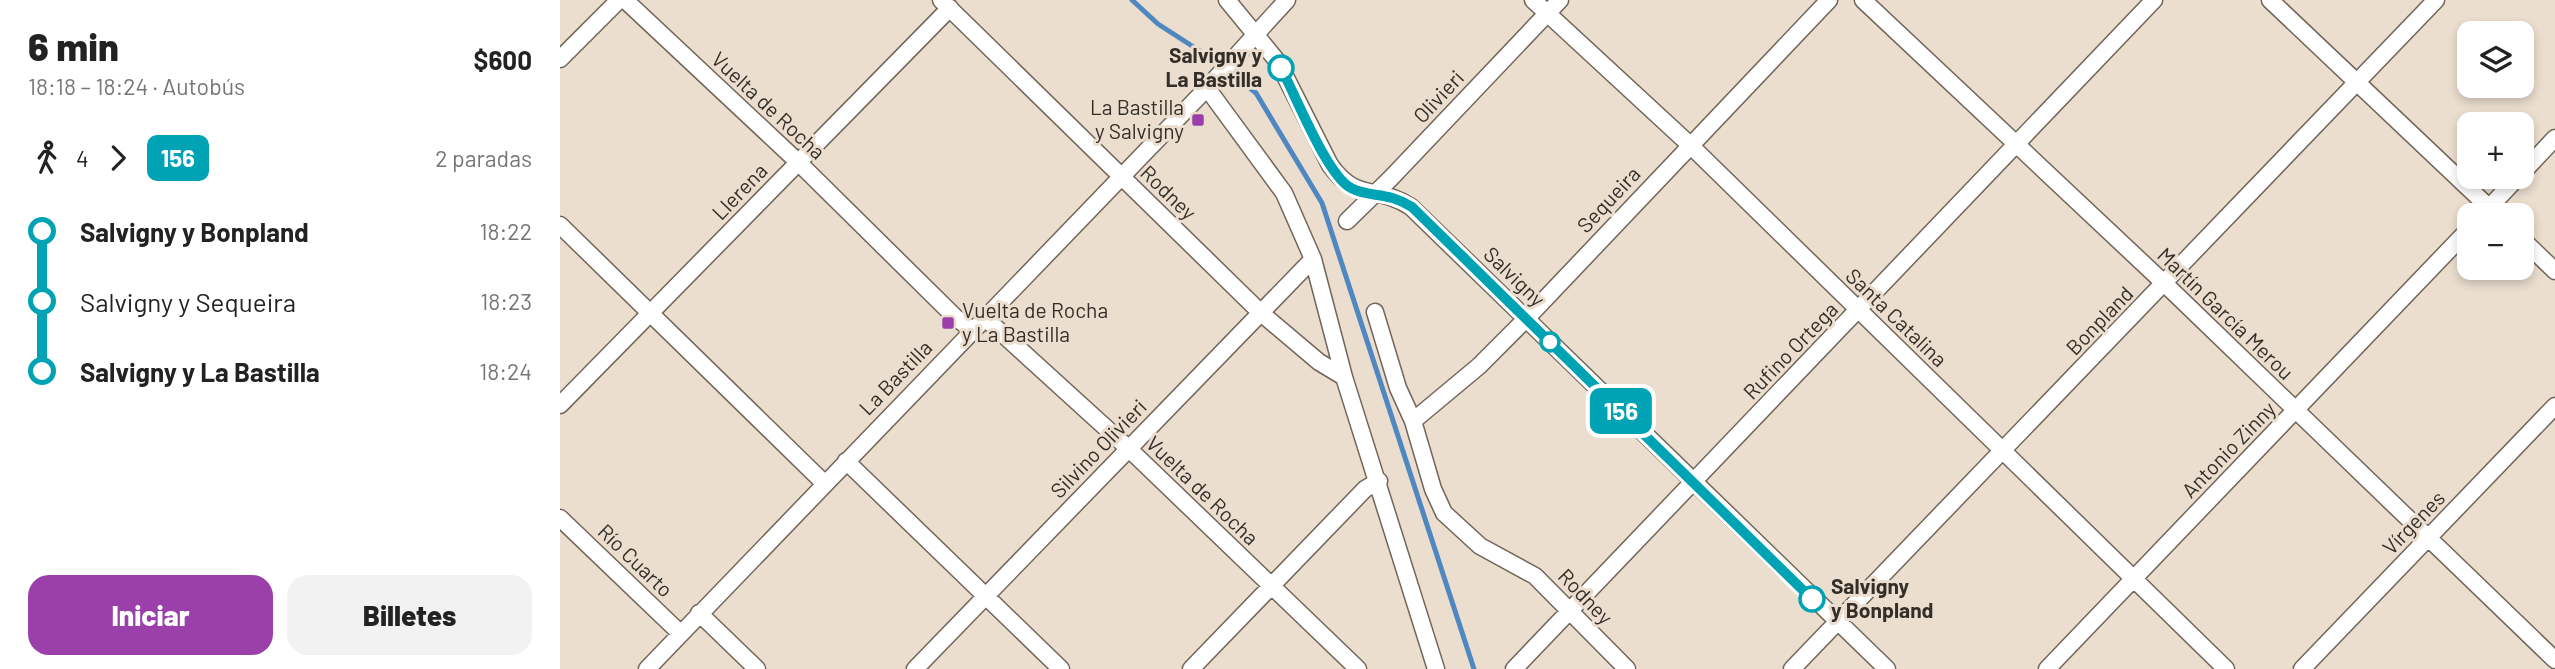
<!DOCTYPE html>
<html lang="es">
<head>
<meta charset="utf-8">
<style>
	body { margin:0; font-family:Barlow,sans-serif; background:#f2f2f2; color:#222; height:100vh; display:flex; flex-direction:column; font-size:26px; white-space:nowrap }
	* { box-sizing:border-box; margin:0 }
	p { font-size:23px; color:#767676 }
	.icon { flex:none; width:38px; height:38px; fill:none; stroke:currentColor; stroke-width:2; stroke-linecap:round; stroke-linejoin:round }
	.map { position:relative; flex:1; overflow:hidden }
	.panel { display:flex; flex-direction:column; background:#fff; width:560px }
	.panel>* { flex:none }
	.badge { padding:0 14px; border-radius:10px; font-size:24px; line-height:46px }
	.controls { position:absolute; left:1897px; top:21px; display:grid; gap:14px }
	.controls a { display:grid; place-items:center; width:77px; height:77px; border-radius:14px; background:#fff; box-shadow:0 4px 10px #0003; font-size:35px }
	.map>.badge { position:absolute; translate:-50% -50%; box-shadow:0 0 0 4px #fff }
	.legs { display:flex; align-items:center; gap:10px; height:77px; padding:0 28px; font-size:23px }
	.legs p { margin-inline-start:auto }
	.overview { display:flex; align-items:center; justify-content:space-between; height:119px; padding:0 28px }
	h1 { font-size:38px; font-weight:800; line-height:52px }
	.primary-button { display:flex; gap:14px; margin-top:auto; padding:14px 28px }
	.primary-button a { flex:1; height:80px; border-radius:21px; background:#9b40aa; color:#fff; font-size:28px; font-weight:800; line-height:80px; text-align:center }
	.primary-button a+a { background:#f2f2f2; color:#222 }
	ul { padding:0 28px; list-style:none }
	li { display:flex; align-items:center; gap:24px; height:70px; font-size:26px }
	li i { display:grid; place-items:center; width:10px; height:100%; margin:0 9px; background:currentColor }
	li i::after { content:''; width:18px; height:18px; margin:-9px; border:5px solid; border-radius:50%; background:#fff }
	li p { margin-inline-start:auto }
	li:first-child i { background:linear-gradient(#0000 50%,currentColor 0) }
	li:last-child i { background:linear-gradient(currentColor 50%,#0000 0) }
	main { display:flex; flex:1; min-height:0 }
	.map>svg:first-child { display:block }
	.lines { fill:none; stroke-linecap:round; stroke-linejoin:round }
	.stream { stroke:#4f88c1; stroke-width:5 }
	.street-casing { stroke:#716659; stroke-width:19 }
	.street { stroke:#fff; stroke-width:16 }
	.line-1-casing { stroke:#fff; stroke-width:16 }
	.line-1 { stroke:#00a3b4; stroke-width:10 }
	.stop-1-dot { fill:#fff; stroke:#00a3b4; stroke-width:3.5 }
	.poi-dot { fill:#9b40aa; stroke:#ebdecf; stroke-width:2.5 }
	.labels { text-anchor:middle; stroke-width:6; stroke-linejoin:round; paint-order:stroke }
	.stop-label { font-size:21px; font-weight:bold; fill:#332e28; stroke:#ebdecf; text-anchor:end }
	.street-label { font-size:21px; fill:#332e28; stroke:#ebdecf }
	.poi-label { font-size:21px; fill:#332e28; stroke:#ebdecf; text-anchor:end }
</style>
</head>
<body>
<main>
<section class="panel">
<div class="overview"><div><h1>6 min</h1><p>18:18 – 18:24 · Autobús</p></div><b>$600</b></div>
<div class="legs"><svg class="icon" aria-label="walk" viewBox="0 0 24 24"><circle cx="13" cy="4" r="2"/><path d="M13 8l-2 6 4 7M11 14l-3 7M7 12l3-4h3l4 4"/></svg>4<svg class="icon" aria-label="forward" viewBox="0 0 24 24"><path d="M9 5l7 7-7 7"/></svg><b class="badge" style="background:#00a3b4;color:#fff">156</b><p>2 paradas</p></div>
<ul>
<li><i style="color:#00a3b4"></i><b>Salvigny y Bonpland</b><p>18:22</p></li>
<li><i style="color:#00a3b4"></i><span>Salvigny y Sequeira</span><p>18:23</p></li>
<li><i style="color:#00a3b4"></i><b>Salvigny y La Bastilla</b><p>18:24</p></li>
</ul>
<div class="primary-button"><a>Iniciar</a><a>Billetes</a></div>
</section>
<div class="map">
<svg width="1995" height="669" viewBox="0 0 1995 669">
	<rect width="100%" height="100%" fill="#ebdecf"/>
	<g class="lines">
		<path class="stream" d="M572,0L598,24L660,64L696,93L762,203L914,669"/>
		<g class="street-casing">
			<path id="street" d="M65,0L238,162L395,317L412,330
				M381,0L701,313L759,362L784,377
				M667,0L718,62L770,165C797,203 816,184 851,207L1327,669
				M973,0L1130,145L1666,669
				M1303,0L1605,284L1995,660
				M1710,0L1937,215
				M0,59L59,0
				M647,88L724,193L753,259L784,377L876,669
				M1962,173L1995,138
				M1924,213L1958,177
				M787,221L831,178L1000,0
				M0,225L264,483
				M1962,239L1995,271
				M815,312L838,388L853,421L873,489L884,513L920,546L975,576L1067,669
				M424,317L568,448L798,669
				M0,405L390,8
				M853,421L919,366L967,318L1269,0
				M286,461L501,669
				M0,518L120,633
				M139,613L197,669
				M87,669L647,88L727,0
				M355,669L753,259
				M631,669L805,489L819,481
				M954,669L1594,0
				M1232,669L1876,0
				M1487,669L1909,229
				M1742,669L1995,406"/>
		</g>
		<use href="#street" class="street"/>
	</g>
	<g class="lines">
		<g class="line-1-casing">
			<path id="line-1" d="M721,68C735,94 767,176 791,188C810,198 827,191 852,207L1252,599"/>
		</g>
		<use href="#line-1" class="line-1"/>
	</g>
	<g class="stop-1-dot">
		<circle cx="721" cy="68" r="12"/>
		<circle cx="990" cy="342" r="9"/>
		<circle cx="1252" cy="599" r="12"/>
	</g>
	<g class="poi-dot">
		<rect x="631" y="113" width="14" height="14" rx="3.5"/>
		<rect x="381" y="316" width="14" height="14" rx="3.5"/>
	</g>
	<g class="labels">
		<g class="stop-label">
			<text x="702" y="63">Salvigny y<tspan x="702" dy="24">La Bastilla</tspan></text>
			<text x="1271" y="594" text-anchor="start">Salvigny<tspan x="1271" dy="24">y Bonpland</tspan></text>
		</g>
		<g class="street-label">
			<text transform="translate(879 97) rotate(-47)" y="7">Olivieri</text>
			<text transform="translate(208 106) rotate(43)" y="7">Vuelta de Rocha</text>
			<text transform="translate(180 192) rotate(-46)" y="7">Llerena</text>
			<text transform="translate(608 193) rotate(44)" y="7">Rodney</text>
			<text transform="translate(1049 200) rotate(-47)" y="7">Sequeira</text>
			<text transform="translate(954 277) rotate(44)" y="7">Salvigny</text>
			<text transform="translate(1665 314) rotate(44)" y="7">Martín García Merou</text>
			<text transform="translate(1336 318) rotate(44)" y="7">Santa Catalina</text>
			<text transform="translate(1540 321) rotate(-46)" y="7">Bonpland</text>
			<text transform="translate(1231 351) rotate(-46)" y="7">Rufino Ortega</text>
			<text transform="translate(336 378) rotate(-46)" y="7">La Bastilla</text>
			<text transform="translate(539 449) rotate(-46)" y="7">Silvino Olivieri</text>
			<text transform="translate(1669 450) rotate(-46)" y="7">Antonio Zinny</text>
			<text transform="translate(642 491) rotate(44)" y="7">Vuelta de Rocha</text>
			<text transform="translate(1854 523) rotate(-46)" y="7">Vírgenes</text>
			<text transform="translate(75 561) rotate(44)" y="7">Río Cuarto</text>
			<text transform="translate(1025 597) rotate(46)" y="7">Rodney</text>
		</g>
		<g class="poi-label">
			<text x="624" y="115">La Bastilla<tspan x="624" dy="24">y Salvigny</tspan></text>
			<text x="402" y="318" text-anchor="start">Vuelta de Rocha<tspan x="402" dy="24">y La Bastilla</tspan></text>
		</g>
	</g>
</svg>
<div class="controls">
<a><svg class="icon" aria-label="layers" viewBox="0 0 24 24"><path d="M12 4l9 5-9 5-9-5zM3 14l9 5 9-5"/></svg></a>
<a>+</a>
<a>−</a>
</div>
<b class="badge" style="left:1061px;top:411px;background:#00a3b4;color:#fff">156</b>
</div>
</main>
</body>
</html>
